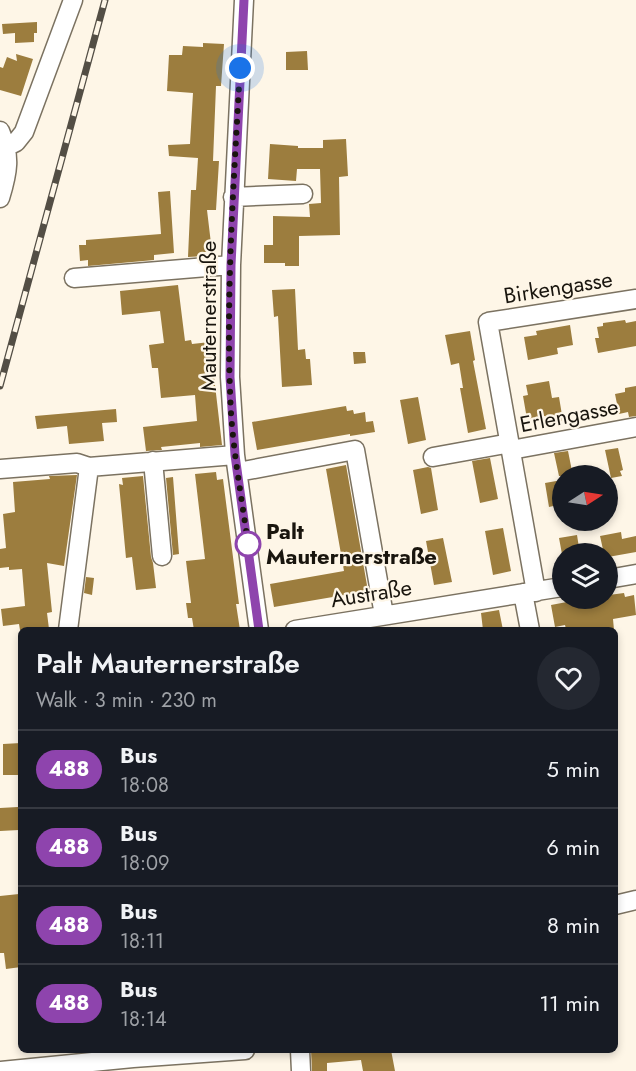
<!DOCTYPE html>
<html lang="en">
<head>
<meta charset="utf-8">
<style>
	body { margin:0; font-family:Jost,sans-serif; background:#242831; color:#f1f3f6; height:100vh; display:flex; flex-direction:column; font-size:22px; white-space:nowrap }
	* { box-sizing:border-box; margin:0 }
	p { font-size:20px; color:#9ea1a6 }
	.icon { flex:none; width:33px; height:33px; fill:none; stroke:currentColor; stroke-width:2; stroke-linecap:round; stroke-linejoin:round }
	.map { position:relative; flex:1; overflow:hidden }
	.details { position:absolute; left:18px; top:627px; width:600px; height:426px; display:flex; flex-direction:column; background:#171b24; border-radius:9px; box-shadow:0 3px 9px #0003 }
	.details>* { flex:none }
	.badge { padding:0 12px; border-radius:20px; font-size:21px; line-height:39px }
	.needle { width:39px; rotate:78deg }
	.controls { position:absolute; left:552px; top:465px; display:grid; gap:12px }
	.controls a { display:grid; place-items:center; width:66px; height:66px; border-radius:50%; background:#171b24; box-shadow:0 3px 9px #0003; font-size:30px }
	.you { position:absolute; width:30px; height:30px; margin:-15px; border:4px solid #fff; border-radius:50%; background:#1a73e8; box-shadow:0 0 0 9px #1a73e833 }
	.map>.badge { position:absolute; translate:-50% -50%; box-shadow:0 0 0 3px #fff }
	.round { display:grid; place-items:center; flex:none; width:63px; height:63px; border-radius:32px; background:#242831 }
	.headline { display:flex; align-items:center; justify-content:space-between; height:102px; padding:0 18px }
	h1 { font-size:28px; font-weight:600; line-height:45px }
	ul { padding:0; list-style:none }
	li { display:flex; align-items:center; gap:18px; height:78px; padding:0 18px; border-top:2px solid #363941 }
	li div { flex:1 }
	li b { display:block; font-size:22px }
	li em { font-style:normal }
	li .badge { min-width:66px; font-weight:700; text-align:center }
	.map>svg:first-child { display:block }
	.building { fill:#9c7d3e }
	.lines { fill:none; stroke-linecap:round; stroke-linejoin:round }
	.minor-casing { stroke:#7b7261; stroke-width:21 }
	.minor { stroke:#fff; stroke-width:18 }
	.rail-casing { stroke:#534e45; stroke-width:7 }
	.rail { stroke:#fef6e7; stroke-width:4.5; stroke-dasharray:14; stroke-linecap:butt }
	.line-casing { stroke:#fff; stroke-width:14 }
	.line { stroke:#8e44ad; stroke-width:9 }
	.walk { stroke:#19150e; stroke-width:6; stroke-dasharray:0 10.8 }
	.stop-dot { fill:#fff; stroke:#8e44ad; stroke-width:3 }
	.labels { text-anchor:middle; stroke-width:4.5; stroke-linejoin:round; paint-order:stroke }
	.street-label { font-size:22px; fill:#19150e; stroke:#fef6e7 }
	.stop-label { font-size:22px; font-weight:bold; fill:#19150e; stroke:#fef6e7; text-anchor:start }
</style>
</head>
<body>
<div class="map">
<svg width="636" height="1071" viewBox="0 0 636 1071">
	<rect width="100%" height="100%" fill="#fef6e7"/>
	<path class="building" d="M37,22V33H34V42L15,43V33L3,34L2,24Z
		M203,43L224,44L221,86H216L213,161H219L216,210H207L212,252H204L205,256L188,257L191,190H196L198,158L169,156L168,145L190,144L193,93L167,91L169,55H182L183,46L203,47Z
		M307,51L308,70H286V52Z
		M16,54L33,59L21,96L0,90V67L3,68L7,57L17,61Z
		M346,139L348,176L339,177L340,235L299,236V266H285V263H264V245H273V216L310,217L309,204L321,203L320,169H297L296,181L268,179L270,144L298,146V148H323V140Z
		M170,191L174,253L154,255V260L88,266V260L80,261L79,245H86V240L161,234L158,192Z
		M178,285L185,341L191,340L192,344L210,342L222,445L200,447V443L161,447L162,450L146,451L143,427L197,421L195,395L161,398L158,368H152L149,345L164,343L160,311L122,315L120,291Z
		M295,289L298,350L305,349L306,359H310L312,385L282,387L278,316L274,317L272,290Z
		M625,320L626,323L636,321V346L598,353L595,338H599L597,327L603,326V323Z
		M570,325L573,345L557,348L558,354L528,360L524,337L537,335L536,331Z
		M470,331L475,360L473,361L486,429L468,433L460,388H463L459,363L451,365L445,335Z
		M353,352H365L366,363L354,364Z
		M549,381L552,398L559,397L563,421L546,424L545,416L527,419L523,396L528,395L526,385Z
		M636,386V416L629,417L628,412L619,414L615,394L625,392V388Z
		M418,397L426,440L408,444L400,400Z
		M346,406L347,411L353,410L354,414L365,412L366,422L373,421L375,432L350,436V434L257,450L252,422Z
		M116,409L117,422L102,423L104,441L69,444L67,426L37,429L35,416Z
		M618,448L623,470L620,471L622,476L611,478L605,450Z
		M568,451L573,476H559L554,453Z
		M490,458L498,499L480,503L472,461Z
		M346,465L368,591L274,607L270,584L344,571L326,469Z
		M428,467L431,468L438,510L421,514L413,470Z
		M216,472L217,480L223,479L239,604H236L240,630H194L192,618H188L186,603H191L186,561L205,559L195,474Z
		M77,475L64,566L47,563L52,612L47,613L49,629L20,630L19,624L3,626L1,609L25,606L22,569L9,570V567L0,568V549L6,548L3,514L15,512L13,482L50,479L49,476Z
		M143,476L151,557L153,563L156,588L136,590L132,557L126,558L119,484L123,485L122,478Z
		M173,477L179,554L173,555L166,478Z
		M562,480V504L549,507L545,483Z
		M503,528L511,571L493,575L485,531Z
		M621,532L622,539L636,536V552L608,557V554H604L600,536Z
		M577,535L580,554H562L559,538Z
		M443,538L452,582L434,585L426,541Z
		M86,577L94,578L92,595L84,593Z
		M624,593L625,597L634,595L636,615L613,619L614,630H578V627L566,629L565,625L555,627L551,605L588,598H609V595Z
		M499,610L503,630H483L481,613Z
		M21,743V775H3V744Z
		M18,807L19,830L0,831V808Z
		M19,894L21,928V967L6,969L4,953H0V896Z
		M311,1050H391L395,1071H363L361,1060L327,1063V1071H312Z"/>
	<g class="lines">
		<g class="minor-casing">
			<path id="minor" d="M244,0L231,265L230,377L235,455L259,630
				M0,131C11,156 8,172 0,198
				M0,150L16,142L24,132L73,0
				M233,197L303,194
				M74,278L231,265
				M511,450L636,427
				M433,457L510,443
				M153,461L162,556
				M0,469L77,463L89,467
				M238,472L355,450L384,615
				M608,579L636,574
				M536,592L488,322L636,299
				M523,593L530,630
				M68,630L89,467L235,455
				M295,630L562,587
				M615,905L636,900
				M300,1050L301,1071
				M1,1071L133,1058L245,1050"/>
		</g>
		<use href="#minor" class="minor"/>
		<g class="rail-casing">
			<path id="rail" d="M0,386L105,0"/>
		</g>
		<use href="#rail" class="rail"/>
	</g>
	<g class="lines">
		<g class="line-casing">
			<path id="line" d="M244,0L231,265L230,377L235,455L259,630"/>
		</g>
		<use href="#line" class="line"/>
		<path class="walk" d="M240,68C234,182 225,298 231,413C234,457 242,500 248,544"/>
	</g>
	<circle class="stop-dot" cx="248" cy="544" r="12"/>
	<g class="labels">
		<g class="street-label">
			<text transform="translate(558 287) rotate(-9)" y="8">Birkengasse</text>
			<text transform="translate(208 316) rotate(-90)" y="8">Mauternerstraße</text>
			<text transform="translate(569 415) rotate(-11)" y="8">Erlengasse</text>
			<text transform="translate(371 593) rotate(-9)" y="8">Austraße</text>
		</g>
		<g class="stop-label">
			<text x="266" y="539">Palt<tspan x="266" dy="25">Mauternerstraße</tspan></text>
		</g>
	</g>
</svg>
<div class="controls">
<a><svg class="needle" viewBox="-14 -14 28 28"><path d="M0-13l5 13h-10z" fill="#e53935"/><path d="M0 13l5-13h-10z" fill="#9ea1a6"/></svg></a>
<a><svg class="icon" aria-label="layers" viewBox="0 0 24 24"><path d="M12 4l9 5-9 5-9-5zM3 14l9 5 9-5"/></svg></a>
</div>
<div class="you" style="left:240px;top:68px"></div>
<section class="details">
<div class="headline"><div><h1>Palt Mauternerstraße</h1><p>Walk · 3 min · 230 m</p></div><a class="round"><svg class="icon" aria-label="heart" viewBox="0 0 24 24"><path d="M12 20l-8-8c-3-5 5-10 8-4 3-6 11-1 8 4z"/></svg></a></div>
<ul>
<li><span class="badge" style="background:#8e44ad;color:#fff">488</span><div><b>Bus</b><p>18:08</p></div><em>5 min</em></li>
<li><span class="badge" style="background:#8e44ad;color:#fff">488</span><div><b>Bus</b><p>18:09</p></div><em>6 min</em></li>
<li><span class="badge" style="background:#8e44ad;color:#fff">488</span><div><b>Bus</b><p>18:11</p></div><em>8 min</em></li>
<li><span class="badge" style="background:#8e44ad;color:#fff">488</span><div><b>Bus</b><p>18:14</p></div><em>11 min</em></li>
</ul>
</section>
</div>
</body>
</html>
